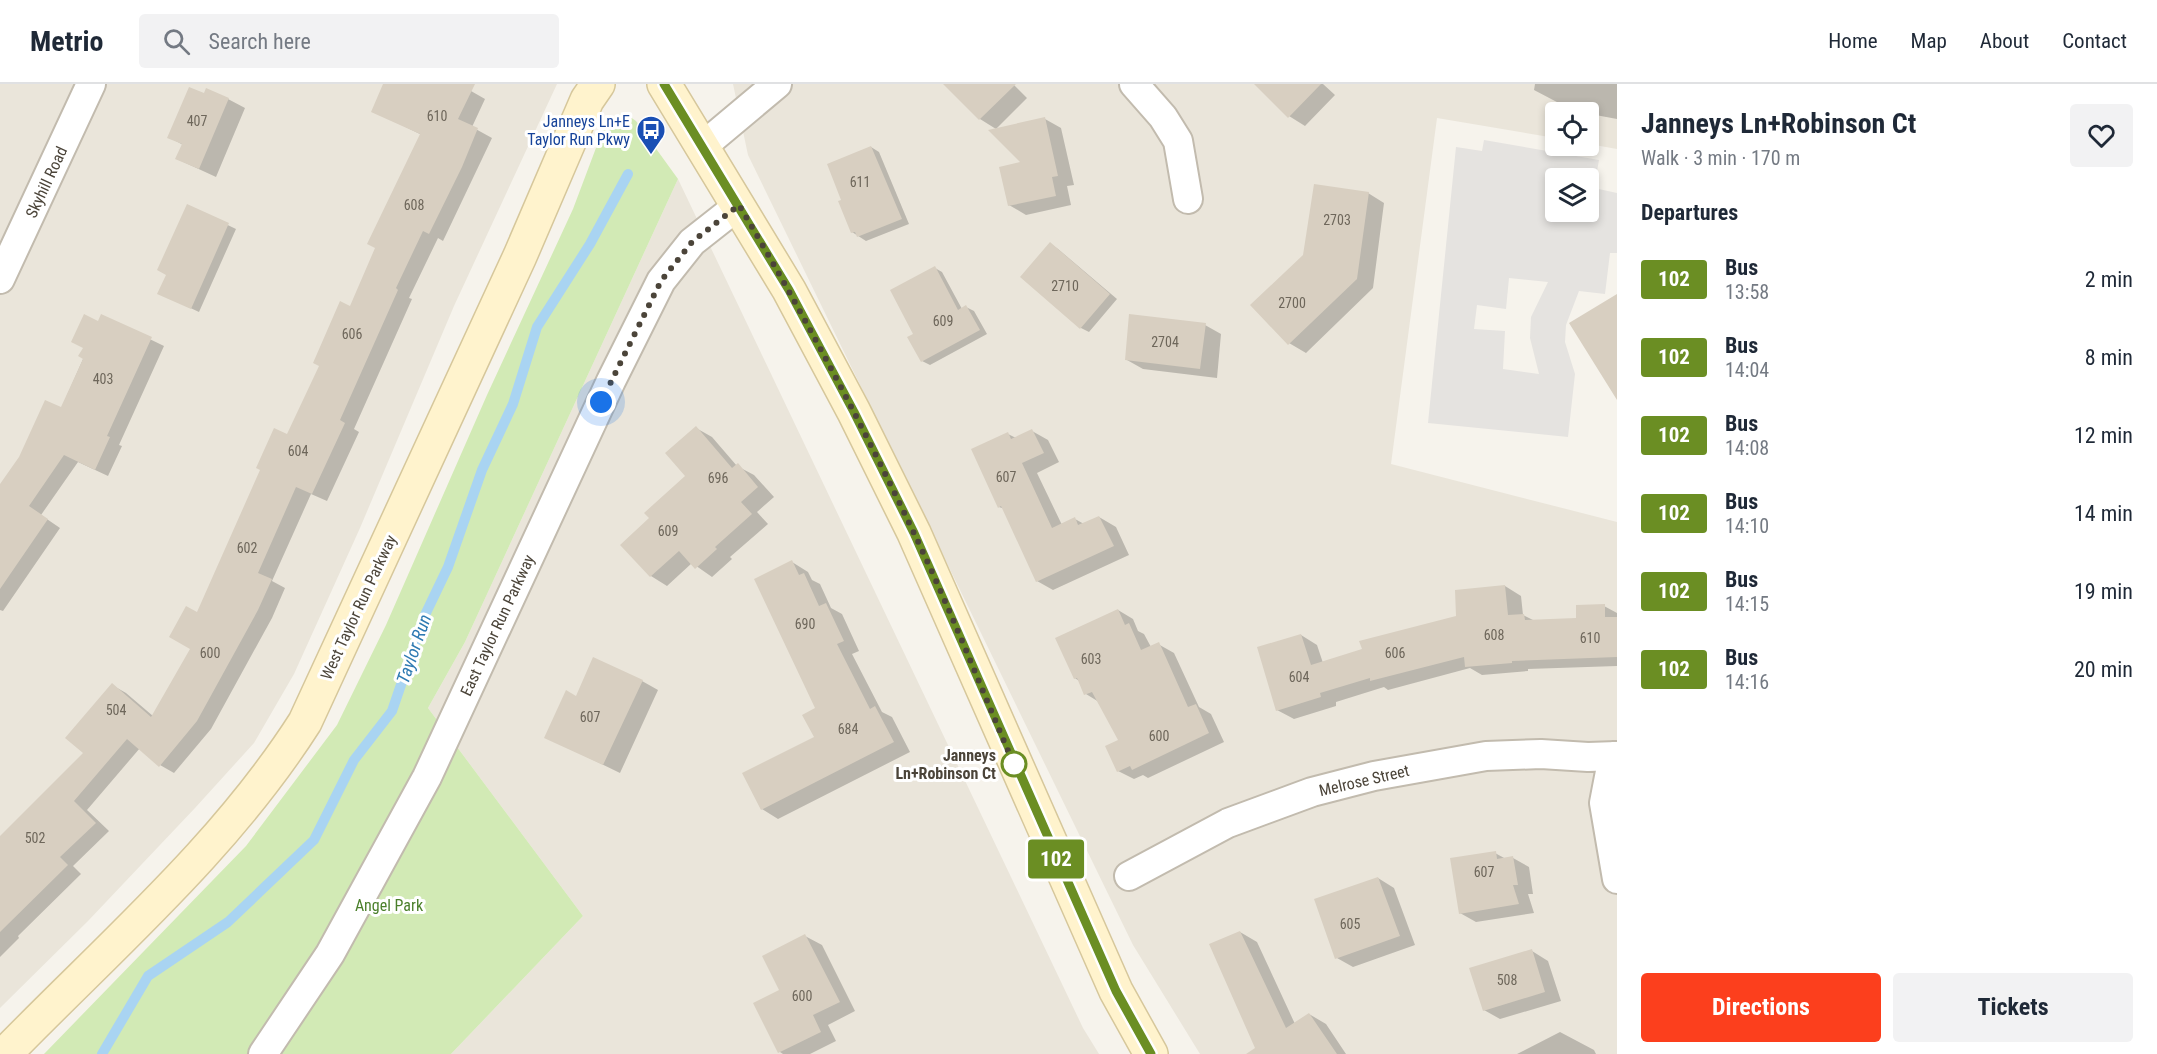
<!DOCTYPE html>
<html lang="en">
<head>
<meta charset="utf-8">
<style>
	body { margin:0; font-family:"Roboto Condensed",sans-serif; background:#f2f2f3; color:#1f2937; height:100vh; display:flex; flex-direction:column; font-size:22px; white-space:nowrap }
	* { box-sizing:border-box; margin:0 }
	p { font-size:20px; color:#747a83 }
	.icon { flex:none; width:33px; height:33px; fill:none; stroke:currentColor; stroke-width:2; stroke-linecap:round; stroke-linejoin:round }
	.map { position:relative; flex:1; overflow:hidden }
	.panel { display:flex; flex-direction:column; background:#fff; width:540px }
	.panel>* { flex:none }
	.badge { padding:0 12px; border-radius:4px; font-size:21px; line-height:39px }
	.buttons { position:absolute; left:1545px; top:18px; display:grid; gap:12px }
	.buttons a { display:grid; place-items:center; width:54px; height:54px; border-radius:6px; background:#fff; box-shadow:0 3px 9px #0003; font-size:30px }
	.you { position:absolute; width:30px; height:30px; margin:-15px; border:4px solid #fff; border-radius:50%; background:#1a73e8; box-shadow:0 0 0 9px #1a73e833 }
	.map>.badge { position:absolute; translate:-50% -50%; box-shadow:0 0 0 3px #fff }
	h2 { padding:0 24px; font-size:22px; line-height:54px }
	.round { display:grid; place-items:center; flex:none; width:63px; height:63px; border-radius:6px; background:#f2f2f3 }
	.summary { display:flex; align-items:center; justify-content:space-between; height:102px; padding:0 24px }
	h1 { font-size:28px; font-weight:700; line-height:45px }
	.button { display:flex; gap:12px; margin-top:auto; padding:12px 24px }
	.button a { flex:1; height:69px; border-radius:6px; background:#fc3f1d; color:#fff; font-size:24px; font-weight:700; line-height:69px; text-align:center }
	.button a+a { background:#f2f2f3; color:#1f2937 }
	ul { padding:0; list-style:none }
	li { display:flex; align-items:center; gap:18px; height:78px; padding:0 24px }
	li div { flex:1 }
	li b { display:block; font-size:22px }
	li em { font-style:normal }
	li .badge { min-width:66px; font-weight:700; text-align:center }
	header { display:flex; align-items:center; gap:36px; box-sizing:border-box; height:84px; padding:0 30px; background:#fff; border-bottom:2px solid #e0e1e3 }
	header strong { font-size:28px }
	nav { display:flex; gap:33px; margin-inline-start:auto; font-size:21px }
	.search { width:420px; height:54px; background:#f2f2f3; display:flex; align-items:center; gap:15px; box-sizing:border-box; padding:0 21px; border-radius:6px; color:#747a83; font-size:22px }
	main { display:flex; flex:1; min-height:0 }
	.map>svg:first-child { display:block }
	.residential { fill:#eae5da }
	.green { fill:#d2eab5 }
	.parking { fill:#e5e3e0; fill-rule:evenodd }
	.shadow { fill:#0003 }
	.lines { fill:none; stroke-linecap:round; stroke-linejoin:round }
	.stream { stroke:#a9d4f2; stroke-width:10 }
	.building { fill:#d8cfc1 }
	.street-casing { stroke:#c2bbae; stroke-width:32 }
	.secondary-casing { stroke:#d6c79b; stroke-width:36 }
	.street { stroke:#fff; stroke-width:28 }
	.secondary { stroke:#fff3cd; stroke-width:33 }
	.line-casing { stroke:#fff; stroke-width:14 }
	.line { stroke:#6b8e23; stroke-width:9 }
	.walk { stroke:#4b4439; stroke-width:6; stroke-dasharray:0 10.8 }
	.stop-dot { fill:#fff; stroke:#6b8e23; stroke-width:3 }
	.labels { text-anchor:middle; stroke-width:6; stroke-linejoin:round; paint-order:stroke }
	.number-label { font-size:14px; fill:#6e675b }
	.transit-label { font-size:16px; fill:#164399; stroke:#fff; text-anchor:end }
	.street-label { font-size:16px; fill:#4b4439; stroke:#fff }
	.stop-label { font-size:16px; font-weight:bold; fill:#4b4439; stroke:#fff; text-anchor:end }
	.park-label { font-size:16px; fill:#4a7f2a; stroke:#fff }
	.water-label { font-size:18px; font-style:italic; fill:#2e7ab2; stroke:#fff }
</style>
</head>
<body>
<header>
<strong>Metrio</strong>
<div class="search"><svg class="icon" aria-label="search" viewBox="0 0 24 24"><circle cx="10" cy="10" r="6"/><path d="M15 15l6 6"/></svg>Search here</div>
<nav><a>Home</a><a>Map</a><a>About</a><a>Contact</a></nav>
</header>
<main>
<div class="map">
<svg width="1617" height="970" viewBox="0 0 1617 970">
	<rect width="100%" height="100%" fill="#f6f3ec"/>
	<path class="residential" d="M0,0H557L454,222L360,444L294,590L254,659L195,724L88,837L0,924Z
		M733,0H1617V65L1589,60L1588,28H1556L1555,54L1437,34L1391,380L1617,438V970H1200L1133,861L748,71Z
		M678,95L1083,944L1099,970H451L583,832L428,624L465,558Z"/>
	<path class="green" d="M623,28L636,37L678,95L465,558L428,624L583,832L451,970H44L246,762L337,641L386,541L487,311L573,125L605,40Z"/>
	<path class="parking" d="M1484,56L1599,76L1594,104L1617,109V169H1610L1605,210L1579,207L1566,241L1565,258L1575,290L1568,353L1428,339L1456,63L1482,67ZM1556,94H1588V128H1556ZM1509,194L1548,198L1531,233L1530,254L1539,290L1503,285L1505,247L1474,245L1477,221L1506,225Z"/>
	<path class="shadow" d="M385,0H456L471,7L485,15L472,43L492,54L443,157L438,154L409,214L412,215L354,345L359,348L327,417L311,410L272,497L285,504L272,534L211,645L174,689L160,681L140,664L87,726L109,747L73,782L81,790L18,852L19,854L0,873V754L85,669L112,601L126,609L153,632L192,565L198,531L351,224L422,51L373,27Z
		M945,0H1013L1027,14L996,45L980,35Z
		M1256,0H1323L1335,11L1305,42L1289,32Z
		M1535,0H1617V35L1574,27L1534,6Z
		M205,11L228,15L245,24L216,93L177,75L183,61L169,53Z
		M1045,35L1061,44L1074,101L1067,102L1071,121L1026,131L1009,121L1023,78Z
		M871,63L879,68L909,140L866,157L852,148Z
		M1368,109L1384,119L1373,204L1306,269L1289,259Z
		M188,122L236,145L199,228L167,213V191Z
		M1051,160L1058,165L1117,215L1089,248L1081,244Z
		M935,184L942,188L962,225L966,223L974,227L987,250L930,281L922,277L915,251Z
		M102,232L164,262L119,361L122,362L108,392L78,378L41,431L60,444L3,527L0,526V403L61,325Z
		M1205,241L1221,250L1217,294L1143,285L1127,276Z
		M696,344L712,353L737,382L754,391L774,413L757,428L768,440L730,473L732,475L712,493L692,479L667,502L651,492L622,461L651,434L687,392Z
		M1032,347L1048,356L1059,378L1037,389L1062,441L1075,435L1084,440L1099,433L1116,443L1129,471L1053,506L1037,497L1005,425L999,423L1008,350L1016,354Z
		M792,478L808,488L812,496L820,500L831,524L842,530L859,567L852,570L882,628L892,633L910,668L778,735L762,725L816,654L817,625Z
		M1505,502L1521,512L1523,531L1535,537L1578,536L1604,522L1617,529V582L1528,585V587L1482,591L1470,584L1388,606L1384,603L1336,618V622L1294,635L1277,626L1301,551L1317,561L1323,579L1458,533Z
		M1118,526L1133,535L1138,547L1144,550L1151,563L1158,560L1174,569L1199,623L1211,630L1224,658L1148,694L1143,691L1134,695L1118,687L1120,656L1099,618L1086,610L1079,597L1075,594Z
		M642,597L658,606L620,689L546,653L577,614Z
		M1495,769L1506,775L1513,774L1529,783L1533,810H1528L1534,829L1476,838L1460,829Z
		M1378,794L1394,804L1415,861L1353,883L1337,874Z
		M1240,848L1257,858L1295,940L1309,930L1326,940L1346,970H1257Z
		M805,852L822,861L855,927L828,941L836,957L810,970H783L780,968L781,907Z
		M1532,867L1548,877L1561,917L1500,935L1484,926Z
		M1560,948L1594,966L1596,970H1517Z"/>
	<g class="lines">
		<path class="stream" d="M102,970L148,892L228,838L314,756L354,676L392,627L425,531L448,483L482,386L513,320L537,243L590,160L628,90"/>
	</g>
	<path class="building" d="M383,0H475L458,35L478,44L462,83L429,150L423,147L396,204L398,206L340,336L345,339L312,410L296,403L258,489L272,495L258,526L197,637L159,683L127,655L74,717L96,739L60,773L68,781L0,848V752L83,669L65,654L112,599L151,633L190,565L169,553L186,522L197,528L260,386L256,384L274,344L287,350L319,282L313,279L340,217L350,222L375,164L367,160L420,50L371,28Z
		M943,0H1016L979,36Z
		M1254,0H1321L1288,34Z
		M189,3L204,9L206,4L229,14L199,85L175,75L182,60L167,54Z
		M1045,33L1058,92L1052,93L1056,112L1008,122L999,83L1020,78L988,46Z
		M871,62L902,135L857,153L855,148L851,149L838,117L841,116L827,80Z
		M1314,100L1369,108L1357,195L1288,261L1250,221L1303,171Z
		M187,120L229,139L191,225L157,210L166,191L157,186Z
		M1050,158L1110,210L1080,245L1020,193Z
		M935,182L958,226L966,221L980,246L921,278L907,253L913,250L890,206Z
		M1617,210V316L1569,239Z
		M84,230L98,237L101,230L152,253L107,352L110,353L95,386L64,371L29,422L48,435L0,505V400L19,373L45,316L61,323L83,275L78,272L83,264L71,258Z
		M1129,230L1206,239L1200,285L1125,276Z
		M696,342L732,384L738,379L758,403L741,418L752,430L715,463L717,465L695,485L679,467L650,493L620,461L649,434L644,429L685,392L665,369Z
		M1032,345L1044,369L1022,379L1052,444L1075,433L1078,441L1099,432L1114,462L1036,498L1001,422L998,424L971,365L1008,348L1011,355Z
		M792,476L799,491L804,489L819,522L826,519L844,557L837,560L870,625L875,622L894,658L761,726L742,689L814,653L802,631L815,624L754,495Z
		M1505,501L1508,531L1524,530L1525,536L1576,534V521L1605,520V533H1617V573L1512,577V579L1465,583L1464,573L1370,597V594L1320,609L1321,613L1276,627L1257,563L1301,550L1311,581L1362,565L1359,557L1456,532L1455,506Z
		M1118,525L1125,541L1129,539L1141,566L1159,558L1188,623L1196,620L1209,649L1132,686L1130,682L1117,688L1105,662L1118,656L1092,608L1084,611L1077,594L1074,595L1055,554Z
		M593,573L643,596L603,681L544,654L566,606L576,612Z
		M1496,767L1497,775L1513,772L1518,801H1513L1519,820L1459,830L1450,774Z
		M1378,793L1400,852L1335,875L1314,815Z
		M1240,847L1286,944L1309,929L1337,970H1246L1255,964L1209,860Z
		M805,850L840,918L813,931L821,948L778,969L753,919L779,906L762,872Z
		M1532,865L1545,908L1483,927L1469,884Z"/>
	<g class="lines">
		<g class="street-casing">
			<path id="street" d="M1134,0L1163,33L1178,57L1188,115
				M703,62L777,0
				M0,195L91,0
				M1613,672L1604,719L1617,795
				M1129,792L1228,739L1312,708L1374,692L1486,672L1541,670L1588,673L1617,672
				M263,970L330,870L427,693L611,297L661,197L692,158L739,121"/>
		</g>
		<g class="secondary-casing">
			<path id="secondary" d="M664,0L789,206L854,328L914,449L1116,907L1151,970
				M5,970C109,863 224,765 305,638L520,172L587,16L598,0"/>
		</g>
		<use href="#street" class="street"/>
		<use href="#secondary" class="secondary"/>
	</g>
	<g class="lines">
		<g class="line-casing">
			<path id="line" d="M664,0L789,206L854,328L914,449L1116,907L1151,970"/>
		</g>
		<use href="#line" class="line"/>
		<path class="walk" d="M601,318L661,197L692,158L739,121C802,227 860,336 913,447C951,526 983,609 1018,690L1014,680"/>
	</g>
	<defs>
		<g id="bus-pin" transform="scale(1.5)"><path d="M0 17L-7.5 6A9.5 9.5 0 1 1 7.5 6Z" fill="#1a4fb4" stroke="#fff"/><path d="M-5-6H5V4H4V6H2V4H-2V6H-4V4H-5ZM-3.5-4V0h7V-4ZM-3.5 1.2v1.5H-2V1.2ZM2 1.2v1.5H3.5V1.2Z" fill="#fff"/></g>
	</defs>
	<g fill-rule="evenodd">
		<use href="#bus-pin" x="651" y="46"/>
	</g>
	<circle class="stop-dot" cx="1014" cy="680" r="12"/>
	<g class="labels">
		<g class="number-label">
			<text x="437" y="37">610</text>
			<text x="197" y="42">407</text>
			<text x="860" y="103">611</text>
			<text x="414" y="126">608</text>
			<text x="1337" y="141">2703</text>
			<text x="1065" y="207">2710</text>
			<text x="1292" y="224">2700</text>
			<text x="943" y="242">609</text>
			<text x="352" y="255">606</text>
			<text x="1165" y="263">2704</text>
			<text x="103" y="300">403</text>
			<text x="298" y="372">604</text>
			<text x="1006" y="398">607</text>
			<text x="718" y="399">696</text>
			<text x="668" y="452">609</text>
			<text x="247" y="469">602</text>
			<text x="805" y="545">690</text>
			<text x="1494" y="556">608</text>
			<text x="1590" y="559">610</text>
			<text x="210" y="574">600</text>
			<text x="1395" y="574">606</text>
			<text x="1091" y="580">603</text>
			<text x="1299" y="598">604</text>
			<text x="116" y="631">504</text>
			<text x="590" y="638">607</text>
			<text x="848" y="650">684</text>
			<text x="1159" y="657">600</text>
			<text x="35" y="759">502</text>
			<text x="1484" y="793">607</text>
			<text x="1350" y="845">605</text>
			<text x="1507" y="901">508</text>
			<text x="802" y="917">600</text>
		</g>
		<g class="transit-label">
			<text x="630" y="43">Janneys Ln+E<tspan x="630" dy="18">Taylor Run Pkwy</tspan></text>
		</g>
		<g class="street-label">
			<text transform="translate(46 98) rotate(-65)" y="6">Skyhill Road</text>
			<text transform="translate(358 523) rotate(-65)" y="6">West Taylor Run Parkway</text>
			<text transform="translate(497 541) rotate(-65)" y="6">East Taylor Run Parkway</text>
			<text transform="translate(1364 696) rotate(-13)" y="6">Melrose Street</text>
		</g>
		<g class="stop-label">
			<text x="996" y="677">Janneys<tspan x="996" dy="18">Ln+Robinson Ct</tspan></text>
		</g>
		<g class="park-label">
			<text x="389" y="827">Angel Park</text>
		</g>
		<g class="water-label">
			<text transform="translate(414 565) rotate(-71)" y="6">Taylor Run</text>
		</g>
	</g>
</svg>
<div class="buttons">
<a><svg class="icon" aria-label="locate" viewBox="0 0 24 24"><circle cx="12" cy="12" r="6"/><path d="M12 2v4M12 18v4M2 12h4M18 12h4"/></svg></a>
<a><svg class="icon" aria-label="layers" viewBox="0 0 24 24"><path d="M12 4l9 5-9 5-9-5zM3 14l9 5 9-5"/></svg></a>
</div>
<div class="you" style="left:601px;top:318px"></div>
<b class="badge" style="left:1056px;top:775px;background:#6b8e23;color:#fff">102</b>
</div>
<section class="panel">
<div class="summary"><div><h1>Janneys Ln+Robinson Ct</h1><p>Walk · 3 min · 170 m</p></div><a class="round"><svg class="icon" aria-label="heart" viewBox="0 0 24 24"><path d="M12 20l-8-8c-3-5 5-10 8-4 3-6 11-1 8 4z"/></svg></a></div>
<h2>Departures</h2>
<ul>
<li><span class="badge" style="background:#6b8e23;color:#fff">102</span><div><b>Bus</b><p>13:58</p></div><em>2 min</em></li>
<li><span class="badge" style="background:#6b8e23;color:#fff">102</span><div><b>Bus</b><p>14:04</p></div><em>8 min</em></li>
<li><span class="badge" style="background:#6b8e23;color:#fff">102</span><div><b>Bus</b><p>14:08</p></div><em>12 min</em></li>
<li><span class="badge" style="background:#6b8e23;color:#fff">102</span><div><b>Bus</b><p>14:10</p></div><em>14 min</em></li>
<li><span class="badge" style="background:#6b8e23;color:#fff">102</span><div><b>Bus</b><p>14:15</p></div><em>19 min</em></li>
<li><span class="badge" style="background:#6b8e23;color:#fff">102</span><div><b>Bus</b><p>14:16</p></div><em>20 min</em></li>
</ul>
<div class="button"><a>Directions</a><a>Tickets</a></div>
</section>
</main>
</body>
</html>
